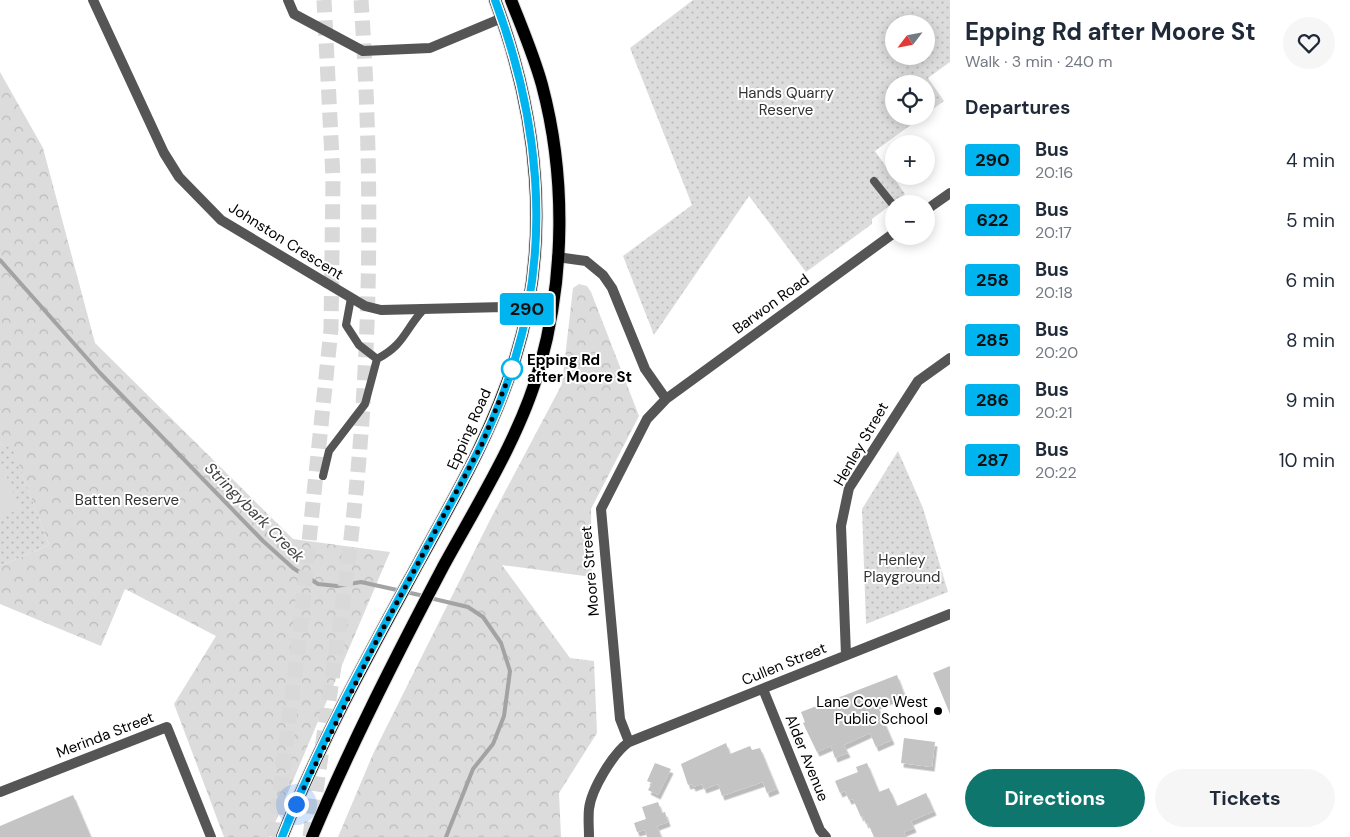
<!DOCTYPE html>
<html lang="en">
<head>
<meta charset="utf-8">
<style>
	body { margin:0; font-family:"DM Sans",sans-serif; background:#f6f6f7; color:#1f2937; height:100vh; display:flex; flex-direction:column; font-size:19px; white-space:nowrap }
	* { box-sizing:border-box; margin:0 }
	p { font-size:16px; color:#747a83 }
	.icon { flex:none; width:28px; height:28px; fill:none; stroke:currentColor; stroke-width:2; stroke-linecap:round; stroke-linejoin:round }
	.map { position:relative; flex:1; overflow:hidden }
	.details { display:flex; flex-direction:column; background:#fff; width:400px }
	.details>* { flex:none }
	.badge { padding:0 10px; border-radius:4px; font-size:18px; line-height:32px }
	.needle { width:32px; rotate:238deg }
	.fabs { position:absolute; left:885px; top:15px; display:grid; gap:10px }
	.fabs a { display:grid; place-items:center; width:50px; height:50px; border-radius:50%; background:#fff; box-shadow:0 2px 12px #0003; font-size:25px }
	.you { position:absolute; width:25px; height:25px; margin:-12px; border:4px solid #fff; border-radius:50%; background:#1a73e8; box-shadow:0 0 0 8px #1a73e833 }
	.map>.badge { position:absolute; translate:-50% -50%; box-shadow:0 0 0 2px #fff }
	h2 { padding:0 15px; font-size:19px; line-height:45px }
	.round { display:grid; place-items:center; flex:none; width:52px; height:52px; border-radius:26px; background:#f6f6f7 }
	.overview { display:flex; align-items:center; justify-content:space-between; height:85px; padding:0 15px }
	h1 { font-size:24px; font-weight:700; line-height:38px }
	.cta { display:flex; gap:10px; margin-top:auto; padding:10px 15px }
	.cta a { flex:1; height:58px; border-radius:30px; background:#0f766e; color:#fff; font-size:20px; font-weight:700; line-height:58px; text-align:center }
	.cta a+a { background:#f6f6f7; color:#1f2937 }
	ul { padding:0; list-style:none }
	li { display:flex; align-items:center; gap:15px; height:60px; padding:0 15px }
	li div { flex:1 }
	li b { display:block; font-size:19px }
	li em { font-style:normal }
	li .badge { min-width:55px; font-weight:700; text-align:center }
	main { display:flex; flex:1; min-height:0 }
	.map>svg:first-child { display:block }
	.forest { fill:url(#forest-crowns) }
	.park { fill:url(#park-dots); fill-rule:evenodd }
	.pitch { fill:#dcdcdc }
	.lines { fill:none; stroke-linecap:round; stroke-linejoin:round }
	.stream { stroke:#a3a3a3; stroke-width:4 }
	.building { fill:#c4c4c4; filter:url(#shadow) }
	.motorway-tunnel { stroke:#d9d9d9; stroke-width:15; stroke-dasharray:15 8; stroke-linecap:butt }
	.primary-casing { stroke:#dbdbdb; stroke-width:14 }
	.service { stroke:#555; stroke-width:8 }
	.minor { stroke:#555; stroke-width:10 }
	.primary { stroke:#000; stroke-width:12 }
	.line-casing { stroke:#fff; stroke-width:11 }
	.line { stroke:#00b5ef; stroke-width:8 }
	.walk { stroke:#000; stroke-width:5; stroke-dasharray:0 9 }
	.stop-dot { fill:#fff; stroke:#00b5ef; stroke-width:2.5 }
	.poi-dot { fill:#000; stroke:#fff; stroke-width:2 }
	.labels { text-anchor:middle; stroke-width:4; stroke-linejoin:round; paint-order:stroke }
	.park-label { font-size:15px; fill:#333; stroke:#fff }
	.street-label { font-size:15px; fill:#000; stroke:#fff }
	.stop-label { font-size:15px; font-weight:bold; fill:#000; stroke:#fff; text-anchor:start }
	.poi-label { font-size:15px; fill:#000; stroke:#fff; text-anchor:end }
	.water-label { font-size:16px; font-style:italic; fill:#444; stroke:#fff }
</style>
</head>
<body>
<main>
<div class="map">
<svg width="950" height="837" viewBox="0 0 950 837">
	<defs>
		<pattern id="forest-crowns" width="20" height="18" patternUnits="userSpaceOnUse" patternTransform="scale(1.25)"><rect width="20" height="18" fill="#dcdcdc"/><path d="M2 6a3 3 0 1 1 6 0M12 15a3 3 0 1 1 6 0" fill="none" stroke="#bbb"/></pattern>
		<pattern id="park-dots" width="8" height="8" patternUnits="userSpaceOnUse" patternTransform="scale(1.25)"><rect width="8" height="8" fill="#dcdcdc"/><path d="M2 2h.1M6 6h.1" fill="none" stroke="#bbb" stroke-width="1.8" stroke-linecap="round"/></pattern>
		<filter id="shadow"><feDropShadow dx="2.5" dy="4.5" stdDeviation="0" flood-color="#0004"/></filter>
	</defs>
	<rect width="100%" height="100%" fill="#fff"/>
	<path class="forest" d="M0,72L43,148L95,343L293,539L390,552L269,837H224L174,704L216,636L125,589L101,646L0,604V566L49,545L13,450L0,444Z
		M579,284L587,286L591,292L639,416L591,509L592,577L502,565L570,658L594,661L597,733L559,793L561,837H338L373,754L490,520L562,384L573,288Z"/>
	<path class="park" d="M693,0H950V62L928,78L944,101L926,114V84H894V116H923L875,151L905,194L872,219V224L806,272L749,196L654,335L623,256L692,205L630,48ZM894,24H926V56H894Z
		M0,444L13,449L49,545L0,566Z
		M898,451L923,508L948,592L866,624L862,509Z"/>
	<path class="pitch" d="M0,460L20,509L0,517Z"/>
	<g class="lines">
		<path class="stream" d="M0,260L100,373L263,541L293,568L318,584L337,586L361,582L424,596
			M430,598L468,607L483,617L501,643L510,671L504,716L493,744L473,769L446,837"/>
	</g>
	<path class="building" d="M950,666V714L933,673Z
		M897,675L904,694L877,705L892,740L876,747L870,733L844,745L848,753L835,758L831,746L817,752L803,723L805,722L801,712Z
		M904,738L935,742L932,767L901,763Z
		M726,743L730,754L750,746L752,750L760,748L777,789L767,793L763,782L722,796L718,784L704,789L702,784L693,787L692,784L688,785L681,764Z
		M655,763L671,769L658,795L648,790L652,783L647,781Z
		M867,763L879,792L889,788L897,806L926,793L934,811L911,821L914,828L904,832L906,837H874L868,823L866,824L863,816L861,817L853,799L849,800L845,791L840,793L835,781L858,772L856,767Z
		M73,795L91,837H0V826Z
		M658,802L662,813L665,812L668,822L657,826L661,837H647L645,830L637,832L634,823L646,819L642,807Z"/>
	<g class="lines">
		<path class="motorway-tunnel" d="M274,837L298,648L331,329L333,178L324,0
			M310,837C325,718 346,600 357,481C372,321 372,160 361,0"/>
		<g class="primary-casing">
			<path id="primary" d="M282,837C320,742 370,652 419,562C455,496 493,431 515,359C552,240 538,115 495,0
				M312,837C351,744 397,654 444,565C478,503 521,435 540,366C565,276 566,175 542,85C534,56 522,28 511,0"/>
		</g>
		<path class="service" d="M874,181L894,206
			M351,298L346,325L359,345L377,359C405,344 404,331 423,310
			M323,476L329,451L365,404L377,359"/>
		<path class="minor" d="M93,0L164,153L179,177L221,220L365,306L381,310L504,307L526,310
			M288,0L294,14L363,51L430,48L502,18
			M926,210L950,193
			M557,257L586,261L603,275L612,288L645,369L666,399
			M846,655L841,526L849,488L918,381L950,358
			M763,689L820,830L826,837
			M629,742L950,614
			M0,792L167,727L211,837
			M589,837C589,828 588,818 589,809C591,790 613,753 629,742L620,719L601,509L647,419L666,399L894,233"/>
		<use href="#primary" class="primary"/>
	</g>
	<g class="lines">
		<g class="line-casing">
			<path id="line" d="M282,837C320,741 371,649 421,558C456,493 494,430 515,359C552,239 538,115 495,0"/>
		</g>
		<use href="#line" class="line"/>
		<path class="walk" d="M296,804L379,636L482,444L512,369"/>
	</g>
	<circle class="stop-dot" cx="512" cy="369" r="10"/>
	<circle class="poi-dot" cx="938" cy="711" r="5"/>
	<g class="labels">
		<g class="park-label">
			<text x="786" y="98">Hands Quarry<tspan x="786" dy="17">Reserve</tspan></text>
			<text x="127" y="505">Batten Reserve</text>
			<text x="902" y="565">Henley<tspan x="902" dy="17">Playground</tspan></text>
		</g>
		<g class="street-label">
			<text transform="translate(286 241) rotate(32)" y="5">Johnston Crescent</text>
			<text transform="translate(771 304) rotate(-36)" y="5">Barwon Road</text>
			<text transform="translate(469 429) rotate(-66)" y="5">Epping Road</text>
			<text transform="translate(861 444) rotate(-60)" y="5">Henley Street</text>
			<text transform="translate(590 571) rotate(-95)" y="5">Moore Street</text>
			<text transform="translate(784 664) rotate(-22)" y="5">Cullen Street</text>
			<text transform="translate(105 735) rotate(-21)" y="5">Merinda Street</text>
			<text transform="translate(807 758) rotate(68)" y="5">Alder Avenue</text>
		</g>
		<g class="stop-label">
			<text x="527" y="365">Epping Rd<tspan x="527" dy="17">after Moore St</tspan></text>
		</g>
		<g class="poi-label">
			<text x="928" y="707">Lane Cove West<tspan x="928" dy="17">Public School</tspan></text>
		</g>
		<g class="water-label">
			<text transform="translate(255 512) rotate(45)" y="6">Stringybark Creek</text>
		</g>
	</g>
</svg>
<div class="fabs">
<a><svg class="needle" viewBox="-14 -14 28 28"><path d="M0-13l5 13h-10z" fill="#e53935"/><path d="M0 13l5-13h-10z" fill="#747a83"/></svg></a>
<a><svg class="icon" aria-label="locate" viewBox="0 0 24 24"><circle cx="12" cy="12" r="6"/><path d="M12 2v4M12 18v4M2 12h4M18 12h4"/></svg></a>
<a>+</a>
<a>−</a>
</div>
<div class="you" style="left:296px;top:804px"></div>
<b class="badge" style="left:527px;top:309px;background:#00b5ef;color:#111">290</b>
</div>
<section class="details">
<div class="overview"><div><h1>Epping Rd after Moore St</h1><p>Walk · 3 min · 240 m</p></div><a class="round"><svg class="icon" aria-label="heart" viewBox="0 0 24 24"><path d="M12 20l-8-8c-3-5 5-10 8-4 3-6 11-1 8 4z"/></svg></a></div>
<h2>Departures</h2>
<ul>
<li><span class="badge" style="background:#00b5ef;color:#111">290</span><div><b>Bus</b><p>20:16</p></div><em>4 min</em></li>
<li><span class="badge" style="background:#00b5ef;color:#111">622</span><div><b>Bus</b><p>20:17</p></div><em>5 min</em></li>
<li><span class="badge" style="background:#00b5ef;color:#111">258</span><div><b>Bus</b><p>20:18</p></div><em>6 min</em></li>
<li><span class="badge" style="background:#00b5ef;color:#111">285</span><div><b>Bus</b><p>20:20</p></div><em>8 min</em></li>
<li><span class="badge" style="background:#00b5ef;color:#111">286</span><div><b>Bus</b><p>20:21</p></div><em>9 min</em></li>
<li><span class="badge" style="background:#00b5ef;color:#111">287</span><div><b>Bus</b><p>20:22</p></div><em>10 min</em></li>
</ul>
<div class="cta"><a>Directions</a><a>Tickets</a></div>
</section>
</main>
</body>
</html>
